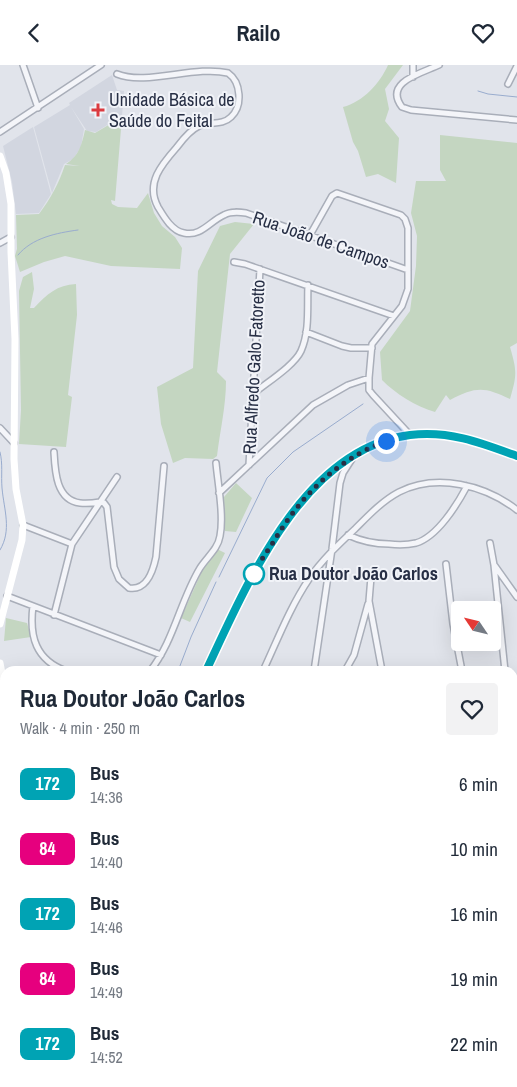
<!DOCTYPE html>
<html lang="en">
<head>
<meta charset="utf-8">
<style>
	body { margin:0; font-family:"Archivo Narrow",sans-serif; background:#f2f2f3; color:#1f2937; height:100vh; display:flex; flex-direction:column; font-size:19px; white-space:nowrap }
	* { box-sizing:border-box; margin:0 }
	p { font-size:16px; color:#747a83 }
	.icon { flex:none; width:28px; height:28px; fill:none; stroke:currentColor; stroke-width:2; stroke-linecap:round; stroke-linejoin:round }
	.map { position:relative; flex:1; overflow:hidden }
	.side { position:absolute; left:0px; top:601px; width:518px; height:421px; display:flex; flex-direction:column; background:#fff; border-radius:15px 15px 0 0; box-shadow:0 5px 20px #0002 }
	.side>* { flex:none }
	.badge { padding:0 10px; border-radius:8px; font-size:18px; line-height:32px }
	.needle { width:32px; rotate:305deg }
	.tools { position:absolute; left:451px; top:536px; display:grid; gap:10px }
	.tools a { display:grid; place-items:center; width:50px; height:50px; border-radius:5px; background:#fff; box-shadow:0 5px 20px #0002; font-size:25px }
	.you { position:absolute; width:25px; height:25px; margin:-12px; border:4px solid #fff; border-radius:50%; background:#1a73e8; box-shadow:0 0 0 8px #1a73e833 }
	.map>.badge { position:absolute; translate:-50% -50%; box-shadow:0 0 0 2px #fff }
	.round { display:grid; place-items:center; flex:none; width:52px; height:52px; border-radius:5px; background:#f2f2f3 }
	.summary { display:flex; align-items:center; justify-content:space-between; height:85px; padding:0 20px }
	h1 { font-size:24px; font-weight:700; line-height:38px }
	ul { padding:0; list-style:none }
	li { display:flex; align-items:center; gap:15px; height:65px; padding:0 20px }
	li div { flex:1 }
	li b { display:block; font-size:19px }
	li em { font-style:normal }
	li .badge { min-width:55px; font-weight:700; text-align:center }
	header { display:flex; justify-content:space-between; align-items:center; height:65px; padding:0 20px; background:#fff; font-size:22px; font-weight:700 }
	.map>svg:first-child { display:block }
	.built { fill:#d2d6e0 }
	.green { fill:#c4d6c1 }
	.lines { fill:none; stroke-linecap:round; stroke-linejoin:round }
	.stream { stroke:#99acce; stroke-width:1 }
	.river { stroke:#99acce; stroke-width:9 }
	.street-casing { stroke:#a9aeb9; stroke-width:8 }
	.primary-casing { stroke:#9fa6b8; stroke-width:10 }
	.street { stroke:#f4f5f9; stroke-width:5 }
	.secondary { stroke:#fff; stroke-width:7 }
	.primary { stroke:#fff; stroke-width:8 }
	.line-casing { stroke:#fff; stroke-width:11 }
	.line { stroke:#00a3b4; stroke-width:8 }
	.walk { stroke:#272f45; stroke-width:5; stroke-dasharray:0 9 }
	.poi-dot { fill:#db3b40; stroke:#f1f3f8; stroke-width:2 }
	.stop-dot { fill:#fff; stroke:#00a3b4; stroke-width:2.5 }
	.labels { text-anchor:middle; stroke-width:4; stroke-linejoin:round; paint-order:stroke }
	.poi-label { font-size:18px; fill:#272f45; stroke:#f1f3f8; text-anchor:start }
	.street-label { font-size:18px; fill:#272f45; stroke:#f1f3f8 }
	.stop-label { font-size:18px; font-weight:bold; fill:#272f45; stroke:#f1f3f8; text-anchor:start }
</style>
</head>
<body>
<header><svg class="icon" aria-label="back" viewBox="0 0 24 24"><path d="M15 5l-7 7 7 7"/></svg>Railo<svg class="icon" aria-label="heart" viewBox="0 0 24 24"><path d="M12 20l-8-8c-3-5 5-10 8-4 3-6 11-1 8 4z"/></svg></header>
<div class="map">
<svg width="517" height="1022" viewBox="0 0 517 1022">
	<rect width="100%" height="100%" fill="#e1e4eb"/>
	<path class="built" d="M112,10L117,25L124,26L122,51L96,67L87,66L71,42L84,64L81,82L73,94L64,99L52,128L34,62L70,40L69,38Z
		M33,62L51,129L39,148L16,149L12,117L3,81Z"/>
	<path class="green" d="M388,0H403L385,24L389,44L385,56L399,73L396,118L378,109L366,112L358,86L353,77L343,42C363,37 380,18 388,0Z
		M122,52L115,136L111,135L112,139L118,142L137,143L148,128L154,148L162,161L175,172L182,183L180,204L111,201L65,191L44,197L20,207L15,191L17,184L16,150L39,149C51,133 59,118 65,100L80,101L66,99C79,91 82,79 85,65L95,68Z
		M440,70L517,78V278L510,282C517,306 517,310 510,334C485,322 476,321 450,335L446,330L435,347C415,341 396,329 382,315L380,287L410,246L416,201L417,171L411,148L416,116H446L440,105Z
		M235,157L254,159L230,189L217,307L226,316C226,341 220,366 217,391L213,394L185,393L173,398L161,359L157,322L193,303L198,206L220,161Z
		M32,207L34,224L30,243H34C47,229 57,220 76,219L77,250L68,330L72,332L66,382L19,379L21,345L19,226L23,212Z
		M236,418L252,433L236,467L225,466L224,432Z
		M217,484L225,488L190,557L181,553L202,506Z
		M6,553L27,558L31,572L4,576Z"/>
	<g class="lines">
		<path class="stream" d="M478,26L488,29L517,32
			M18,190C32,173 56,168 78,165
			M0,387C3,399 1,410 2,423C4,445 12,465 0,485
			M219,512L267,413L293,387L363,339
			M33,603L35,606
			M178,606L191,572L216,517"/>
		<path class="river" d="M512,696L517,692
			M145,1022L151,1018"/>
		<g class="street-casing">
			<path id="street" d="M23,0L38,43
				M413,0V12
				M439,0C422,8 383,17 402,42L411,45L517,55
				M117,9C146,21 195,0 228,8C241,17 243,41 231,52C222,61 209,56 199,61C190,65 183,74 177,82C162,99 145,118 158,142C164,152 172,166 184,168C201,172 210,156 224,150C231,146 239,147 246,148L408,205
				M508,19L517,1
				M0,67L101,0
				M310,170L332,131L337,128L401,150L405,154L408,163V224L402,241L372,279L369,313V325L373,330L410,370
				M0,178L11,172
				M234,197L245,199L394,251
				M306,267L342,281L351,283H372
				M253,329C266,318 294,301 301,286C310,266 307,241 308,220
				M0,363L14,378
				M54,387C55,406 56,435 80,438C87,439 94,438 100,437
				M249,400L260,204
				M219,428L313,340L348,320L369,313
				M100,437L104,438L107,442L114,502L119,514L129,523C147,526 153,506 156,492L164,401
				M23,460L72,479
				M348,470C361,476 375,479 389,479C398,480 407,480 416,478C437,472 457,440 467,421
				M490,478L494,500L505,606
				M446,499L453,559L462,606
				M495,501L517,532
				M371,512L369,536L382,606
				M7,531L161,590
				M33,541C29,572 36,595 66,606
				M54,550L72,479L117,412
				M381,604L389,606
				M150,606C174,576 180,536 200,503C207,492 218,484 220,471C224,451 218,419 216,398
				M207,606C246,521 303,382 410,370C448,365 483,378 517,391
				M263,606C277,576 290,542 309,514C322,495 338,480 355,464C368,451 382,436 399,427C437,408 485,420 517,445
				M314,606L332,484L340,418L343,408L352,394
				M345,606L354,590L368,539
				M512,636L516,645
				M512,683L517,679
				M0,723L5,729
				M0,751L5,745
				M0,825L5,822
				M512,861L517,858
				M0,890L5,887
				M0,912C3,920 2,927 0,935
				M0,964L5,960
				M512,968L517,959
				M326,1018L332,1022
				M28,1022L30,1018
				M280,1022L283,1018
				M369,1022L371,1018
				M485,1022L487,1018"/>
		</g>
		<g class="primary-casing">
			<path id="primary" d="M512,755L517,753
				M512,762L517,759
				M88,1022L90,1018
				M95,1022L97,1018"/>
		</g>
		<use href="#street" class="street"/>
		<path class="secondary" d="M0,91L6,108L11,139V187L15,274L14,394L16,424L23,460L22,475L0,559
			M0,598L5,624
			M0,632L5,629
			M0,636L5,642
			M512,945L517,944
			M234,1018L244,1022
			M158,1022L166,1018
			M319,1022L321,1018"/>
		<use href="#primary" class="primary"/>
	</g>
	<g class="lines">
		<g class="line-casing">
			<path id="line" d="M206,606C246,521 303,383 410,370C449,365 482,378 517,391"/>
		</g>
		<use href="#line" class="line"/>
		<path class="walk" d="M254,509C259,497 267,487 274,476C301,431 336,395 386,376"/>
	</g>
	<path class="poi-dot" d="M95.5 37.5h5v5h5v5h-5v5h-5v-5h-5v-5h5z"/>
	<circle class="stop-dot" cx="254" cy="509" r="10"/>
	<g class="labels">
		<g class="poi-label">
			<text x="109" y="41">Unidade Básica de<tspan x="109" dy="21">Saúde do Feital</tspan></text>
		</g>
		<g class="street-label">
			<text transform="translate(321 175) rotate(19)" y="6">Rua João de Campos</text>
			<text transform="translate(254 302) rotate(-87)" y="6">Rua Alfredo Galo Fatoretto</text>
		</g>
		<g class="stop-label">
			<text x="269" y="515">Rua Doutor João Carlos</text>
		</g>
	</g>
</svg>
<div class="tools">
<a><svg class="needle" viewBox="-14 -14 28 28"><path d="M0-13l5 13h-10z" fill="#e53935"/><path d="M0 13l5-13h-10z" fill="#747a83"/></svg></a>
</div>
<div class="you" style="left:386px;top:376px"></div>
<section class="side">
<div class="summary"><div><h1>Rua Doutor João Carlos</h1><p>Walk · 4 min · 250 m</p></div><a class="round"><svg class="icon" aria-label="heart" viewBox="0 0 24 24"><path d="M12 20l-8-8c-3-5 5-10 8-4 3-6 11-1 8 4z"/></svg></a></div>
<ul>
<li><span class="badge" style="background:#00a3b4;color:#fff">172</span><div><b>Bus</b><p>14:36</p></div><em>6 min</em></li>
<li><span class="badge" style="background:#e6007e;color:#fff">84</span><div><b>Bus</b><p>14:40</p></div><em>10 min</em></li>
<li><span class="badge" style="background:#00a3b4;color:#fff">172</span><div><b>Bus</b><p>14:46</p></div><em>16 min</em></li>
<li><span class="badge" style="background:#e6007e;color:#fff">84</span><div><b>Bus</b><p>14:49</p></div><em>19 min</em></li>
<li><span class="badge" style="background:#00a3b4;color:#fff">172</span><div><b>Bus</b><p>14:52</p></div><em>22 min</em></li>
</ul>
</section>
</div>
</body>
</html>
